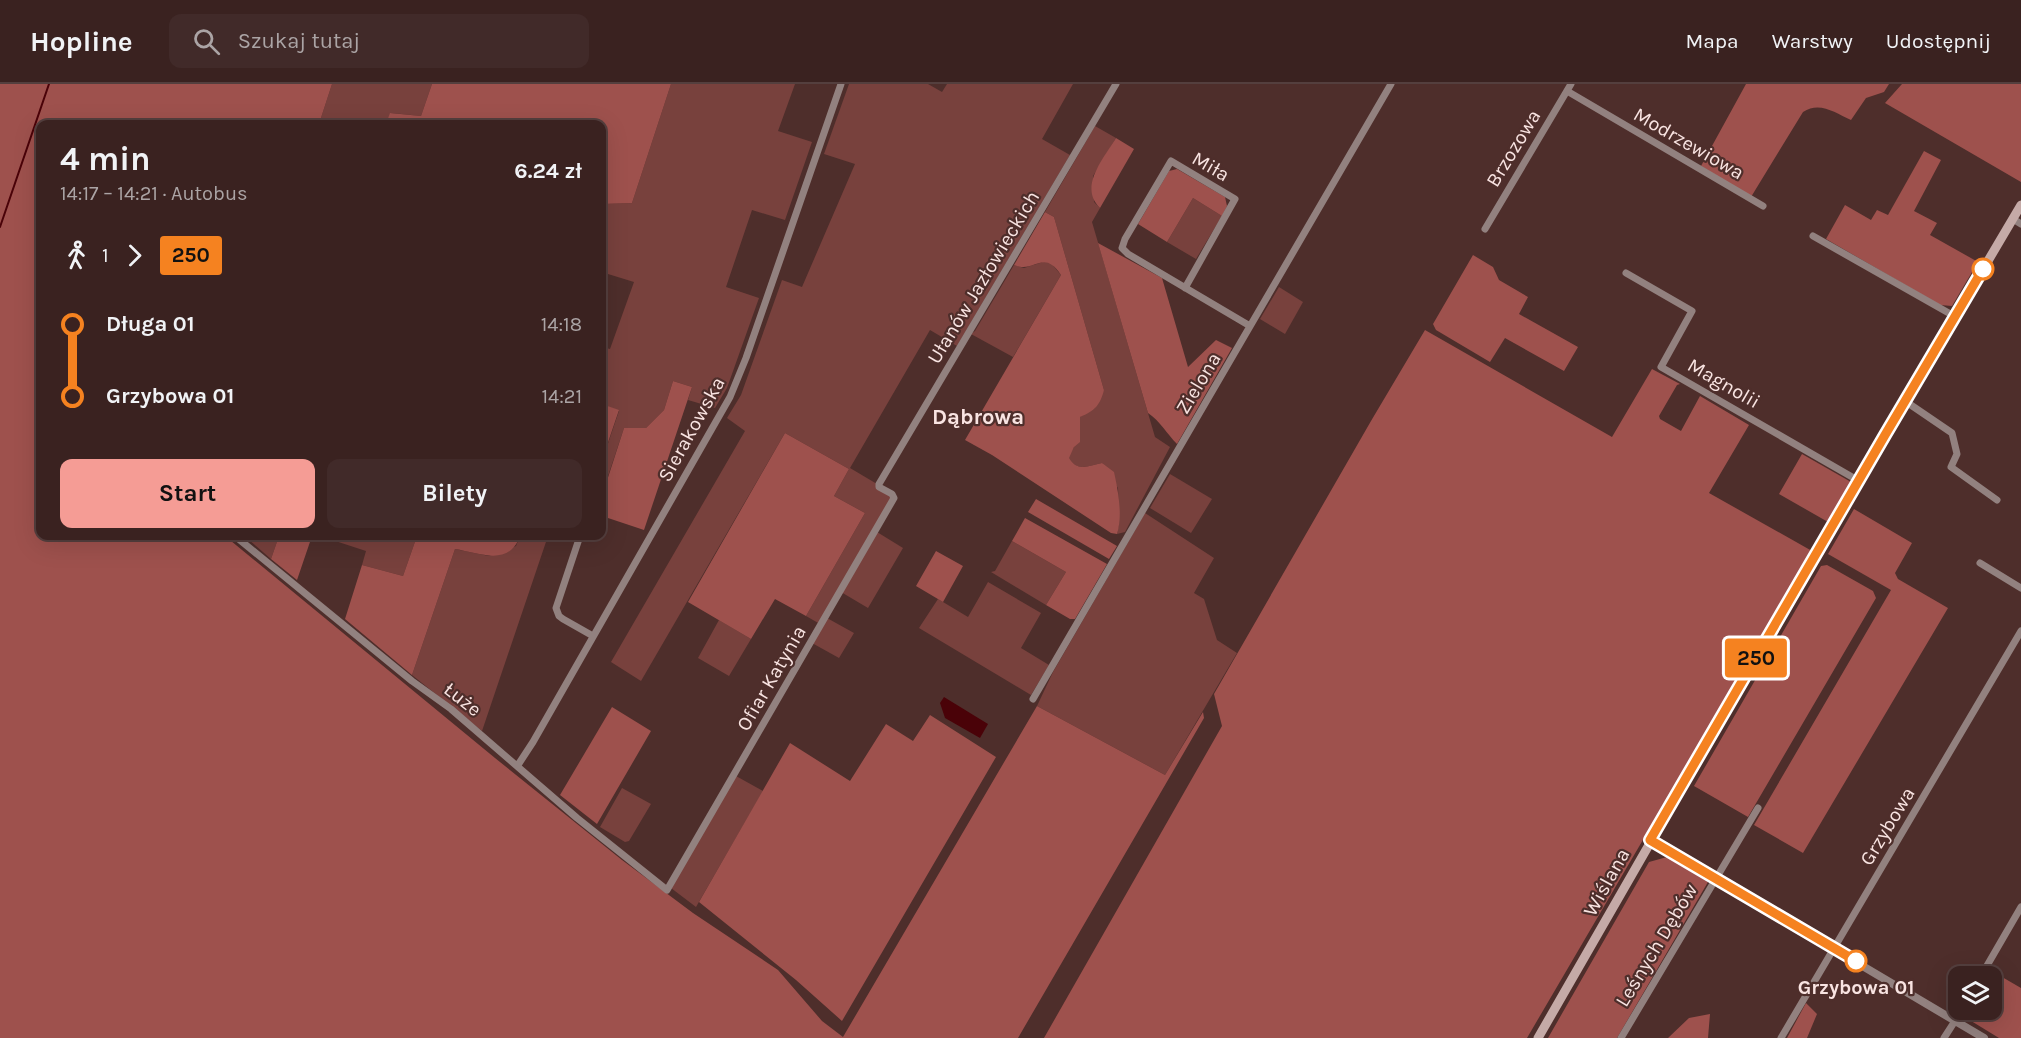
<!DOCTYPE html>
<html lang="pl">
<head>
<meta charset="utf-8">
<style>
	body { margin:0; font-family:Karla,sans-serif; background:#412a29; color:#f1f3f6; height:100vh; display:flex; flex-direction:column; font-size:22px; white-space:nowrap }
	* { box-sizing:border-box; margin:0 }
	p { font-size:20px; color:#aba4a5 }
	.icon { flex:none; width:33px; height:33px; fill:none; stroke:currentColor; stroke-width:2; stroke-linecap:round; stroke-linejoin:round }
	.map { position:relative; flex:1; overflow:hidden }
	.sheet { position:absolute; left:36px; top:36px; width:570px; height:420px; display:flex; flex-direction:column; background:#3a2220; border-radius:12px; box-shadow:0 6px 24px #0002,0 0 0 2px #543f3e }
	.sheet>* { flex:none }
	.badge { padding:0 12px; border-radius:4px; font-size:21px; line-height:39px }
	.fabs { position:absolute; left:1948px; top:882px; display:grid; gap:12px }
	.fabs a { display:grid; place-items:center; width:54px; height:54px; border-radius:12px; background:#3a2220; box-shadow:0 6px 24px #0002,0 0 0 2px #543f3e; font-size:30px }
	.map>.badge { position:absolute; translate:-50% -50%; box-shadow:0 0 0 3px #fff }
	.legs { display:flex; align-items:center; gap:9px; height:66px; padding:0 24px; font-size:20px }
	.legs p { margin-inline-start:auto }
	.head { display:flex; align-items:center; justify-content:space-between; height:102px; padding:0 24px }
	h1 { font-size:33px; font-weight:700; line-height:45px }
	.action { display:flex; gap:12px; margin-top:auto; padding:12px 24px }
	.action a { flex:1; height:69px; border-radius:12px; background:#f59c95; color:#111; font-size:24px; font-weight:700; line-height:69px; text-align:center }
	.action a+a { background:#412a29; color:#f1f3f6 }
	ul { padding:0 24px; list-style:none }
	li { display:flex; align-items:center; gap:21px; height:72px; font-size:22px }
	li i { display:grid; place-items:center; width:9px; height:100%; margin:0 8px; background:currentColor }
	li i::after { content:''; width:15px; height:15px; margin:-8px; border:4px solid; border-radius:50%; background:#3a2220 }
	li p { margin-inline-start:auto }
	li:first-child i { background:linear-gradient(#0000 50%,currentColor 0) }
	li:last-child i { background:linear-gradient(currentColor 50%,#0000 0) }
	header { display:flex; align-items:center; gap:36px; box-sizing:border-box; height:84px; padding:0 30px; background:#3a2220; border-bottom:2px solid #543f3e }
	header strong { font-size:28px }
	nav { display:flex; gap:33px; margin-inline-start:auto; font-size:21px }
	.search { width:420px; height:54px; background:#412a29; display:flex; align-items:center; gap:15px; box-sizing:border-box; padding:0 21px; border-radius:12px; color:#aba4a5; font-size:22px }
	.map>svg:first-child { display:block }
	.green { fill:#78413d }
	.forest { fill:#9e514d }
	.water { fill:#4a0208 }
	.lines { fill:none; stroke-linecap:round; stroke-linejoin:round }
	.stream { stroke:#4a0208; stroke-width:2 }
	.minor { stroke:#92817f; stroke-width:7 }
	.tertiary { stroke:#92817f; stroke-width:8 }
	.secondary { stroke:#c5aaa7; stroke-width:9 }
	.line-1-casing { stroke:#fff; stroke-width:14 }
	.line-1 { stroke:#f58220; stroke-width:9 }
	.stop-1-dot { fill:#fff; stroke:#f58220; stroke-width:3 }
	.labels { text-anchor:middle; stroke-width:4.5; stroke-linejoin:round; paint-order:stroke }
	.street-label { font-size:20px; fill:#f9e4e2; stroke:#4e2e2b }
	.stop-label { font-size:20px; font-weight:bold; fill:#f9e4e2; stroke:#4e2e2b }
	.quarter-label { font-size:22px; font-weight:bold; fill:#f9e4e2; stroke:#4e2e2b }
</style>
</head>
<body>
<header>
<strong>Hopline</strong>
<div class="search"><svg class="icon" aria-label="search" viewBox="0 0 24 24"><circle cx="10" cy="10" r="6"/><path d="M15 15l6 6"/></svg>Szukaj tutaj</div>
<nav><a>Mapa</a><a>Warstwy</a><a>Udostępnij</a></nav>
</header>
<div class="map">
<svg width="2021" height="954" viewBox="0 0 2021 954">
	<rect width="100%" height="100%" fill="#4e2e2b"/>
	<path class="green" d="M332,0H432L421,32L391,29L386,40H319Z
		M671,0H795L778,47L812,58L785,136L752,126L726,203L759,214L727,304L715,324L688,316L692,303L673,297L664,326L646,344H624L605,401L602,400V377L619,327L602,320V263L610,265L634,198L608,190L602,209V120L632,119Z
		M849,0H928L942,8L947,0H1073L1042,55L1070,71L957,262L930,246L850,384L877,400L876,403L890,411L892,416L820,540L806,532L865,429L834,412L849,385L785,349L641,597L611,578L745,347L727,334L741,311L782,196L802,203L855,80L824,70Z
		M1095,42L1116,54L1093,92L1094,118L1100,124L1092,138L1155,353L1170,363L1125,448L1117,450L1119,439L1118,404L1102,379C1088,382 1077,388 1068,374L1074,363L1080,333L1104,306L1054,133L1045,128Z
		M1193,114L1222,132L1196,175L1167,158Z
		M1046,177L1051,179L1061,191L1013,273L971,250L975,247L1014,181L1024,184Z
		M1279,203L1303,218L1285,250L1260,235Z
		M1170,390L1212,415L1191,449L1150,424Z
		M1145,429L1214,474L1194,509L1204,515L1217,556L1237,569L1165,691L1037,622L1053,588Z
		M877,448L903,464L868,524L841,508Z
		M249,452H279L271,475L248,455Z
		M320,452H417L403,492L362,481L366,467Z
		M520,452H548L482,647L412,591L455,465L489,472L516,462Z
		M1012,457L1066,488L1046,521L991,488L995,487Z
		M988,498L1041,529L1021,564L1049,581L1031,611L919,544L938,515L968,533Z
		M827,534L854,549L839,574L812,559Z
		M719,536L751,555L729,592L698,574Z
		M736,692L763,707L696,823L671,804Z
		M622,704L651,720L629,757L625,758L600,743Z"/>
	<path class="forest" d="M0,0H332L319,40H40V452H225L495,674L622,776L693,829L778,886L822,937L843,953L1037,622L1165,691L1203,628L1204,634L1018,954H0Z
		M432,0H671L632,119L602,120V40H386L390,29L421,32Z
		M1746,0H1889L1884,8L1866,14L1851,36C1835,29 1820,17 1803,28L1751,113L1701,82Z
		M1902,0H2021V98L1885,19Z
		M1116,54L1134,65L1100,124C1078,103 1104,74 1116,54Z
		M1924,67L1941,76L1914,127L1937,139L1930,151L1978,178L1952,222L1940,221L1826,155L1845,121L1871,136L1877,126L1888,131Z
		M1177,85L1225,113L1227,122L1222,132L1193,114L1167,158L1138,140L1169,87Z
		M1045,128L1054,133L1104,306C1100,321 1095,327 1080,333V358L1074,363L1069,374C1077,388 1088,382 1102,379L1114,388C1118,406 1123,431 1117,450L1111,449L992,371L965,356L1061,191C1043,164 1035,190 1014,181Z
		M1098,159L1162,194L1188,283L1216,256L1232,264L1177,360C1167,350 1160,337 1148,329Z
		M1473,171L1493,183L1499,196L1528,213L1519,230L1578,263L1564,287L1505,254L1490,278L1436,246L1433,240Z
		M1425,246L1612,353L1652,285L1680,300L1677,301L1659,332L1660,335L1681,347L1700,312L1749,341L1709,409L1812,467L1527,954H1044L1222,642L1214,610L1371,337Z
		M673,297L692,303L644,446L602,432V412L624,344H646L664,326Z
		M602,320L619,326L602,376Z
		M785,349L849,385L834,412L865,429L806,532L775,515L751,555L688,518Z
		M1802,370L1851,398L1828,438L1779,410Z
		M1036,415L1117,462L1109,475L1028,428Z
		M1854,425L1912,459L1895,489L1898,495L1948,524L1803,769L1754,741L1891,506L1828,470Z
		M1025,434L1107,480L1075,535H1070L1046,521L1066,488L1012,457Z
		M279,452H312L297,496L271,475Z
		M417,452H520C509,483 480,469 455,465L412,591L345,535L362,481L403,492Z
		M936,467L963,482L943,518L916,502Z
		M1827,481L1873,507L1876,514L1748,733L1694,702L1821,482Z
		M612,623L651,647L597,740L560,711Z
		M930,631L996,673L842,937L796,896L699,818L790,659L850,697L886,640L913,657Z
		M1667,773L1708,798L1617,954H1548L1649,778Z
		M1990,886L2021,904V954H1999L1963,932L1966,926H1992V892H1986Z
		M1806,919L1817,930L1807,954H1787Z
		M1710,930L1708,954H1668L1689,934Z"/>
	<path class="water" d="M944,613L988,640L980,654L945,634L940,619Z"/>
	<g class="lines">
		<path class="stream" d="M0,143L49,0"/>
		<path class="minor" d="M1567,7L1763,122
			M2013,135L2021,140
			M1485,145L1571,0
			M1813,152L1954,232
			M1626,189L1692,227L1661,283L1859,397
			M1185,204L1235,115L1171,77L1125,155L1122,164L1128,170L1250,242
			M1905,317L1952,349L1957,370L1951,383L1997,416
			M235,452L412,597L451,625L577,734L667,806L894,414L892,410L879,403V400L1116,0
			M580,452L556,524L559,532L563,535L593,552
			M1980,479L2021,504
			M1033,615L1391,0
			M518,681L533,658L730,313L746,274L841,0
			M1981,892L2021,823
			M1621,954L1758,724
			M1781,954L2021,547
			M1944,954L1962,926"/>
		<path class="tertiary" d="M1650,756L1984,954"/>
		<path class="secondary" d="M1538,954L1865,385L2021,121"/>
	</g>
	<g class="lines">
		<g class="line-1-casing">
			<path id="line-1" d="M1856,877L1650,756L1885,351L1983,185"/>
		</g>
		<use href="#line-1" class="line-1"/>
	</g>
	<g class="stop-1-dot">
		<circle cx="1983" cy="185" r="10"/>
		<circle cx="1856" cy="877" r="10"/>
	</g>
	<g class="labels">
		<g class="street-label">
			<text transform="translate(1689 59) rotate(30)" y="7">Modrzewiowa</text>
			<text transform="translate(1513 64) rotate(-59)" y="7">Brzozowa</text>
			<text transform="translate(1211 82) rotate(30)" y="7">Miła</text>
			<text transform="translate(983 193) rotate(-59)" y="7">Ułanów Jazłowieckich</text>
			<text transform="translate(1198 299) rotate(-59)" y="7">Zielona</text>
			<text transform="translate(1724 299) rotate(30)" y="7">Magnolii</text>
			<text transform="translate(691 345) rotate(-61)" y="7">Sierakowska</text>
			<text transform="translate(771 594) rotate(-60)" y="7">Ofiar Katynia</text>
			<text transform="translate(463 615) rotate(38)" y="7">Łuże</text>
			<text transform="translate(1887 742) rotate(-59)" y="7">Grzybowa</text>
			<text transform="translate(1606 798) rotate(-61)" y="7">Wiślana</text>
			<text transform="translate(1656 861) rotate(-59)" y="7">Leśnych Dębów</text>
		</g>
		<g class="stop-label">
			<text x="1856" y="910">Grzybowa 01</text>
		</g>
		<g class="quarter-label">
			<text x="978" y="340">Dąbrowa</text>
		</g>
	</g>
</svg>
<div class="fabs">
<a><svg class="icon" aria-label="layers" viewBox="0 0 24 24"><path d="M12 4l9 5-9 5-9-5zM3 14l9 5 9-5"/></svg></a>
</div>
<b class="badge" style="left:1756px;top:574px;background:#f58220;color:#111">250</b>
<section class="sheet">
<div class="head"><div><h1>4 min</h1><p>14:17 – 14:21 · Autobus</p></div><b>6.24 zł</b></div>
<div class="legs"><svg class="icon" aria-label="walk" viewBox="0 0 24 24"><circle cx="13" cy="4" r="2"/><path d="M13 8l-2 6 4 7M11 14l-3 7M7 12l3-4h3l4 4"/></svg>1<svg class="icon" aria-label="forward" viewBox="0 0 24 24"><path d="M9 5l7 7-7 7"/></svg><b class="badge" style="background:#f58220;color:#111">250</b></div>
<ul>
<li><i style="color:#f58220"></i><b>Długa 01</b><p>14:18</p></li>
<li><i style="color:#f58220"></i><b>Grzybowa 01</b><p>14:21</p></li>
</ul>
<div class="action"><a>Start</a><a>Bilety</a></div>
</section>
</div>
</body>
</html>
